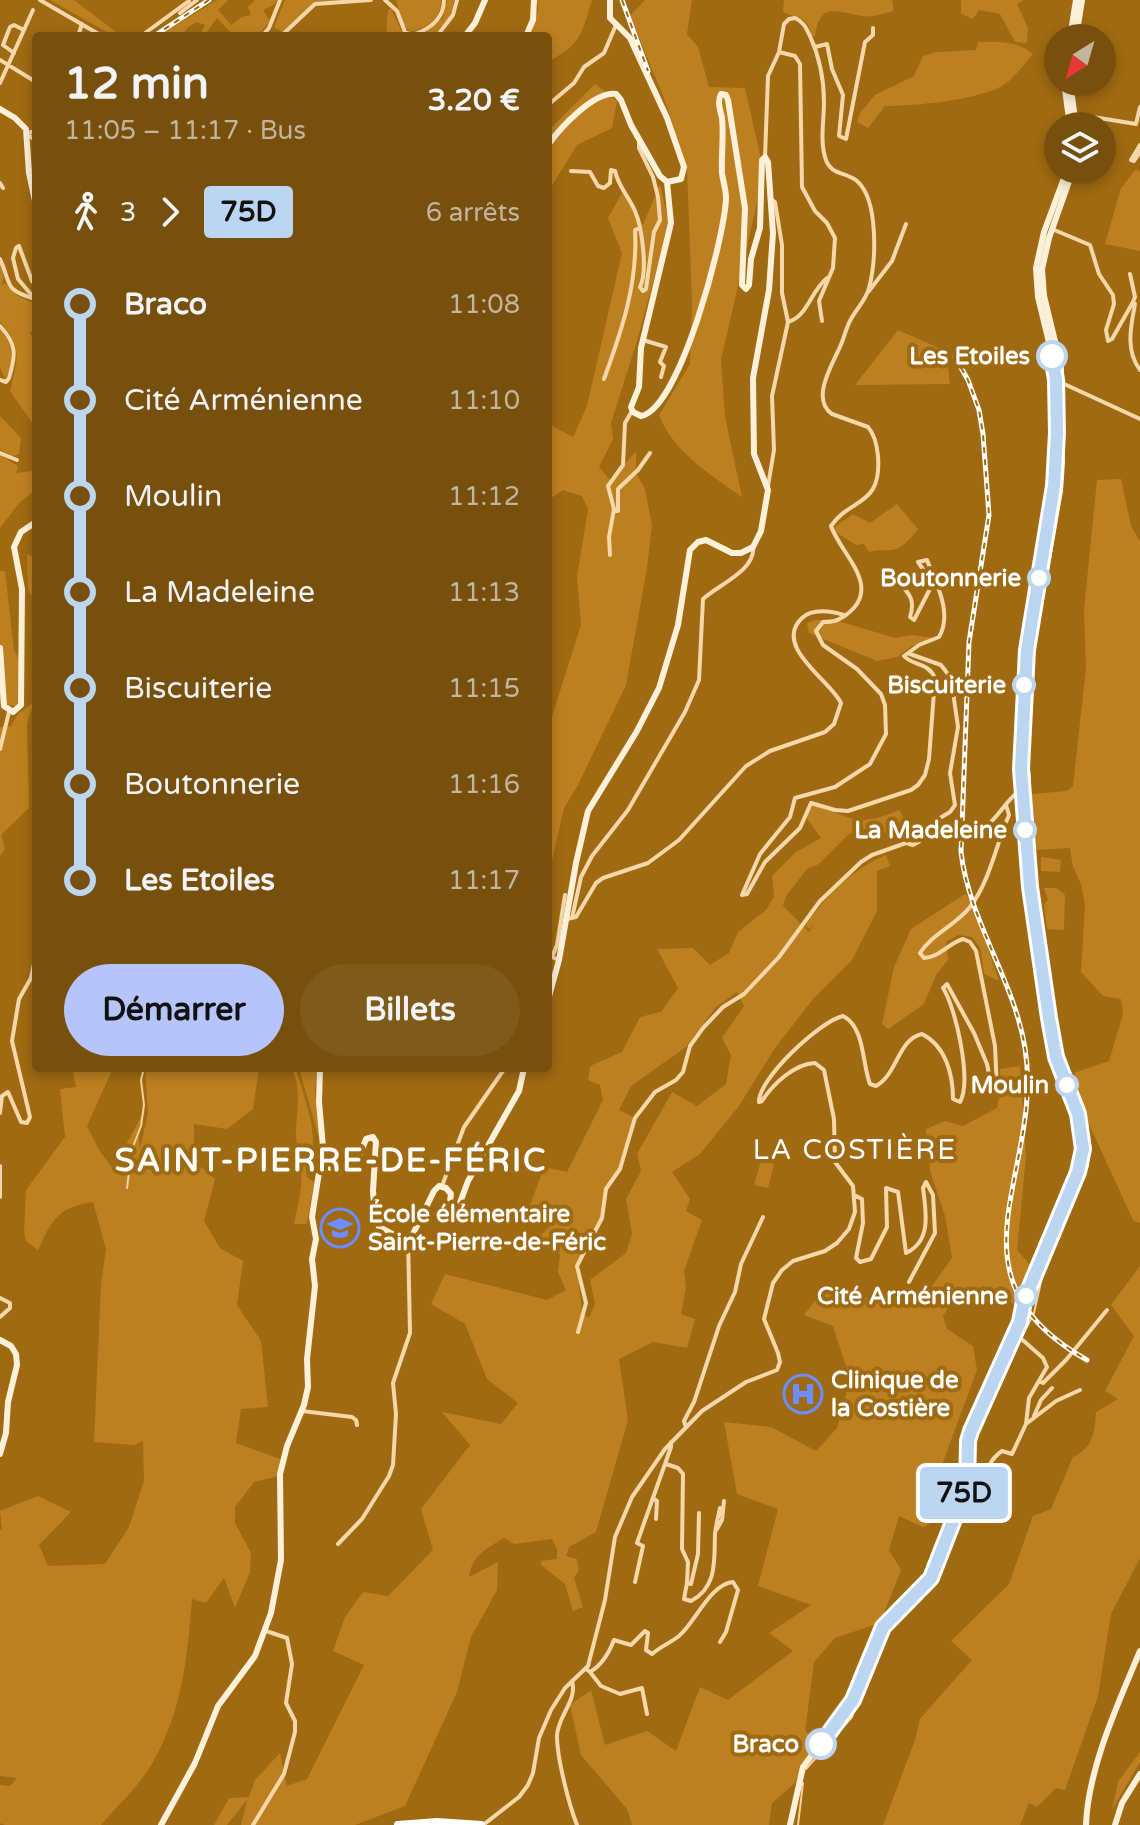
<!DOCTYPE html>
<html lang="fr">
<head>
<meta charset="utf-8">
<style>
	body { margin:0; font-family:"Varela Round",sans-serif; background:#7e5a1b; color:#f1f3f6; height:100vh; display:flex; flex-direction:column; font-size:30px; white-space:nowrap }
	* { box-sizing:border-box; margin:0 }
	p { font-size:26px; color:#c3b59d }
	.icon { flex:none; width:44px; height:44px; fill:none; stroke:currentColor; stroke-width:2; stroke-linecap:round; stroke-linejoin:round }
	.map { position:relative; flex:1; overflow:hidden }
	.drawer { position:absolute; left:32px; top:32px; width:520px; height:1040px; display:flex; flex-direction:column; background:#77500d; border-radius:8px; box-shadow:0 4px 12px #0003 }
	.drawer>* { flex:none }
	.badge { padding:0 16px; border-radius:6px; font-size:28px; line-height:52px }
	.needle { width:52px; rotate:217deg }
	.buttons { position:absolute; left:1044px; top:24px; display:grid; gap:16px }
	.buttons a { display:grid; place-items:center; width:72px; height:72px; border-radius:50%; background:#77500d; box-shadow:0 4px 12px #0003; font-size:40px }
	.map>.badge { position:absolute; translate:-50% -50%; box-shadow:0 0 0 4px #fff }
	.legs { display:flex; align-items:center; gap:12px; height:88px; padding:0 32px; font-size:26px }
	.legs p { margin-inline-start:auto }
	.head { display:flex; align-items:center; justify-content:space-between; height:136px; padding:0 32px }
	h1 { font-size:44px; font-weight:700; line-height:60px }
	.button { display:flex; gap:16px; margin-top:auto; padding:16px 32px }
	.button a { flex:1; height:92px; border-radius:48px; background:#b5c5fa; color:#111; font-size:32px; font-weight:700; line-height:92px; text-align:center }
	.button a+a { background:#7e5a1b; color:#f1f3f6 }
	ul { padding:0 32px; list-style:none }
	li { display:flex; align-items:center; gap:28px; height:96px; font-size:30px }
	li i { display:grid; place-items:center; width:12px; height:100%; margin:0 10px; background:currentColor }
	li i::after { content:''; width:20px; height:20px; margin:-10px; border:6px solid; border-radius:50%; background:#77500d }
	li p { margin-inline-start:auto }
	li:first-child i { background:linear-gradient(#0000 50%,currentColor 0) }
	li:last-child i { background:linear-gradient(currentColor 50%,#0000 0) }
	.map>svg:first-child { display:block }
	.green { fill:#bc8020; fill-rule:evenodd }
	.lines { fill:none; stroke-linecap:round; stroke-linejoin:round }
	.stream { stroke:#f8d29a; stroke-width:2 }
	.street-tunnel { stroke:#b28841; stroke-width:4; stroke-dasharray:4 2; stroke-linecap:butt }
	.street { stroke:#f5d7a9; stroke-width:4 }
	.secondary { stroke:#fdf0d9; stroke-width:6 }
	.highway { stroke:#fff; stroke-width:8 }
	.rail-casing { stroke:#fff; stroke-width:5 }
	.rail { stroke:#9f6a11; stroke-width:2; stroke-dasharray:6; stroke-linecap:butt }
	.line-1-casing { stroke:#fff; stroke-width:18 }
	.line-1 { stroke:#bcd5f0; stroke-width:12 }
	.stop-1-dot { fill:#fff; stroke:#bcd5f0; stroke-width:4 }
	.labels { text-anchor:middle; stroke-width:8; stroke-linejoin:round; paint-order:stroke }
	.stop-label { font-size:24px; font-weight:bold; fill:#fff; stroke:#9f6a11; text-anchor:end }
	.poi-label { font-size:24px; font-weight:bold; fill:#fff; stroke:#9f6a11; text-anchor:start }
	.quarter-label { font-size:28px; letter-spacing:2px; fill:#fff; stroke:#9f6a11 }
	.district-label { font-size:32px; font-weight:bold; letter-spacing:2px; fill:#fff; stroke:#9f6a11 }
</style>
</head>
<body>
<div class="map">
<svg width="1140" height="1825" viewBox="0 0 1140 1825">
	<rect width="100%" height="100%" fill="#9f6a11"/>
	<path class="green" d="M50,0H74L117,33L114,36Z
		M217,0H228L218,10L231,25L242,17L251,15L248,7L255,0H277L275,4L263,10L270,21L258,36H234L217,18L204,36H199L205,25L197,22L188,27L182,36H178L176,32L170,36H158Z
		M285,0H350L315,2L282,32L274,27Z
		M396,0H441C442,17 427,28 412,32L404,27Z
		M447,0H454L451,15L433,36H420L443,18Z
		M537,0H592C582,34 581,44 548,62V36H530L538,9Z
		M645,0H692L687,34L698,47L709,87L745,88L764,172L721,360L725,417L742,497C711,475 673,452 659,415L690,364L692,303L687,167L664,98L630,16Z
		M784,0H892L894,11C885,13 872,18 863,16C838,13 820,0 815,36H812C806,14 800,20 783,12Z
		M961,0H1024L1017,4L1028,28L1027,43L1015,42L1000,14L979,10L973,19L961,14Z
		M391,9L401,30L407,36H386L388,10Z
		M978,42C1000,42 1016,40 1033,54C1024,64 1014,79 1002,86C977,100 916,106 885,106L868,128L857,122L860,113L875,95L914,76L923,56L937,52L976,50Z
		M595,84L617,101L612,128L577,145L548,192V131Z
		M1136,169L1140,172V251L1105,244L1121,188Z
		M660,184L669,224L636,344L611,423L613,439L599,467L611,481L636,451V473L645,489L652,525L647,568L626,685L578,785L564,808L548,878V729L581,625L577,576L588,509L582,496L563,490L548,500V424L573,437L587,406L622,253L608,218L622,193L643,225Z
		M0,261L4,278L1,286L5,283L18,296L36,304V330L30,332L36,347V428L10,391C17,360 24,348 0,322Z
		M0,329C12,344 16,361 5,379L0,367Z
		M898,330L946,351L950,384L855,385Z
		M0,416L21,438L19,454L13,456L0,450Z
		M0,455L18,466L16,473L33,471L36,457V489L19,503L0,528Z
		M1121,479L1131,526L1140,542V1223L1133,1220L1088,1122L1074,1073L1109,1061L1123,1014L1121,999L1103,996L1081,972L1085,905L1081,884L1073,867L1070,848L1036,850L1032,794L1067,791L1073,786L1086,668L1084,610L1097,480Z
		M897,504L918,529C911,538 902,550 890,550C881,551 878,549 869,552L864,544L856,545L834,531L836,526L853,514L870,523Z
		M27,554L36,558V603L28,589Z
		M0,571H5L14,650L19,659V700L16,706L0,703Z
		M815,620H835L895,638L912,635L933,638L912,646L897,657L877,661L809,633L807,623Z
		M34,702L27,724L29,808L1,835L5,849L0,856V727L11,726L18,714Z
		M813,803C852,819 858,828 899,810L910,828L887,833L868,828L849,834L819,864L807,869L786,896L783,906L809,932L816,923L810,929L805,926C826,896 852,869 886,855L890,866L877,871V911L852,960L813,999L775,1048L739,1106L700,1154L672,1172L690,1199L686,1211L702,1220L684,1271L686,1287L681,1314L695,1319L687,1348L653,1342L619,1359L628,1420L596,1532L569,1547L566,1556L577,1559L579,1570L574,1578L583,1607L573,1611L565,1584L541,1565V1561L557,1559V1549L552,1539L514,1544L504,1538C486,1549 472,1555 469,1577L498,1562L497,1590L471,1637L457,1692L405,1806L355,1825H241L247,1800L227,1825H214L229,1798L249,1797L255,1780L280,1753L287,1786L307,1779L364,1665L333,1651L345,1617L363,1592L388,1596L433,1550L421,1509L470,1445L442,1412L501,1424L518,1403L487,1379L465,1324L431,1304L445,1274L547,1300L566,1290L558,1272L560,1254L535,1242L555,1220L527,1214L544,1167L567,1172L603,1100L600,1085L588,1080L590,1066L622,1052L640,1017L661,1012L678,988L657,949L693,948L710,965L729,953L738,932L766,910L774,896L772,876L796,852L821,838L806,817ZM737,992L744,1006L722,1038L731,1055L726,1084L697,1106L672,1092L637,1154L641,1171L626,1199L632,1234L626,1253L590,1280L595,1304L589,1318L582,1312L577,1266L602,1218L606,1189L623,1160L635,1118L619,1110L631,1086L686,1047L716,1007Z
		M1041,857L1061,860L1060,872L1041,871Z
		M1044,888H1056L1065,895L1064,930L1047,929L1044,904L1048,900Z
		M965,894L971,899L999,981L984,974L980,947L972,937L959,935L946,941L948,960L936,975L924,1004L888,1029L882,1024L894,967L911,929Z
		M1020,1066L1026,1156L1017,1250L1033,1268L1024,1297L1013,1304L1000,1290C986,1313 975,1306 952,1301L943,1316L947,1329L973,1346L977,1370L936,1481L940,1508L931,1523L923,1527L899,1516L889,1550L901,1570L880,1623L835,1638L814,1662L805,1731L816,1740L795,1783L772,1803L769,1825H632L627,1809L581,1755L570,1705L591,1690L605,1745L647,1731L676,1751L700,1687L728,1700L793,1651L769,1633L811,1605L758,1586L778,1509L737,1494L724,1422L771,1427L816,1451L837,1428L850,1379L833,1326L804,1315L821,1293L885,1299L932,1286L952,1258L945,1216L930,1171L926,1129L945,1121L963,1126L997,1108L1001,1089L1000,1069Z
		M72,1068H113L87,1126L99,1150L113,1169L142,1115L139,1137L140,1149L148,1113L145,1068H259L253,1109L227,1129L194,1124V1161L215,1179L204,1221L220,1248L243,1261L237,1305L261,1341L268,1407L241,1409L236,1443L280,1459L278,1476L254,1482L235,1507V1523L251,1553L250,1572L235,1608L224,1578L206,1603L192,1599C187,1658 183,1709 153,1762C140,1785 118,1805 101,1825H5L0,1823V1785L10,1786L17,1778L0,1776V1530L2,1529L0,1511L38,1496L71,1512L39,1545L48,1566L105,1564L129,1527L144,1481L143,1441L134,1445L94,1442L101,1284L106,1249L93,1202C58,1207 52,1220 38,1250L26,1241L24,1231L26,1190L65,1137L60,1089L76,1087Z
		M291,1068H296C302,1093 317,1126 312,1152C311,1162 305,1166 307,1177L314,1182L307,1224H294C298,1205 303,1187 301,1167C300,1155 295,1141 296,1129C297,1109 302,1086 291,1068Z
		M299,1068H317L315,1094L321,1131L318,1135Z
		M761,1161L774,1164L768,1188L754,1185Z
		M1140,1266V1558L1111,1614L1098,1696L1065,1790L1056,1788L1037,1807L1029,1803L1020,1825H883L915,1740L920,1719L972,1660L951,1641L1009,1584L1033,1516L1051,1509L1073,1457C1093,1448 1095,1432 1096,1412L1118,1399L1105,1391L1134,1336L1111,1305Z
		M1140,1752V1762L1112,1810L1118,1782Z"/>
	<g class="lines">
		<path class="stream" d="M127,1188L132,1149L141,1126L144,1105L141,1080L144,1068
			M1001,1378L1034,1313L1043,1273L1088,1166L1089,1143L1084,1109L1064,1058L1054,1015L1034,881
			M806,1769L852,1717L882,1637L935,1585L972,1487L974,1438L984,1416
			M798,1825L803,1783"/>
		<path class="street-tunnel" d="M943,832H974"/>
		<path class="street" d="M40,0L102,36
			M385,0L397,11L405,32L413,35C430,29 444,19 444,0
			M180,13L197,0
			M78,36L82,24
			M141,36L189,1
			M262,36L269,28L280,0
			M281,36L315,4L371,0
			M437,36L453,15L457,0
			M815,47L827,44L832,69L843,95L839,136L846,139L865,42L873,35V28
			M779,52L795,56L800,64L802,187L815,211L827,223L835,238L833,268L819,301L822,321
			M14,53L3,45L10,27L14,25L24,30
			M0,60L36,82
			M0,83L33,10
			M548,105L574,83L584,67L604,53L616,25
			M1075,114L1136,124L1140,107
			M36,130L27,134L36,141
			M1140,145L1131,160L1134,161L1140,152
			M765,157L768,76L779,52L784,24L789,19L795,18C804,22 806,28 810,36C819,56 824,80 824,102C824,120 820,140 825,157C830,176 845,171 857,181C879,200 876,262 869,288C866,300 857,308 851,319C847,326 845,334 842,342C835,361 809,398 832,414L868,427C875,435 877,445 878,456C882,507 851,497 831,526C841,555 884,587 846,615C837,621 834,622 823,622L816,631L823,645L857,669L881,694L885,705L886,734L870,764L835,787L795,798L790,817L760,854L742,895L747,894L765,862L800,828L811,803L835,810L848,811L911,790L918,785L925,775L929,759L935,678C928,662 913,666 904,656L919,645L939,637C953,613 936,583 927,560L918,562L931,581V587L914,620L910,617C915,601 911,595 899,583
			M571,171L590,172L598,186L604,188L610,183L611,170L615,171C618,186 629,197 635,211C642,227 648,271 640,287L643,291L646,289L654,232L660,220L658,197L653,177L639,148V141
			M0,183L3,188
			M1052,229L1090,245L1099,274L1113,295L1114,304L1106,330L1108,341L1112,339L1133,302L1135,304C1131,326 1125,350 1140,370
			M19,246L32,281L36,285
			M0,259C12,284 2,289 35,299L18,279L13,258L16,248L19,246
			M1130,274L1135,297L1133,302
			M869,291L892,261L906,224
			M788,322C808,316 810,292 827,278
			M0,326C17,344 16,355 9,378L6,382L0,380
			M643,340L666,347L660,362L664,366L661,377
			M604,379C622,330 638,283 635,230L640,228
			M1062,383L1140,419
			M0,453L17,460
			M768,486L774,450L772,396L788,322L782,293V245L775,202L771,199
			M614,511H618V489L638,470L650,453
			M610,555L609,537L614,509L608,486L623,465L625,423L632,411
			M0,749L9,712
			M974,832C995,827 1004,800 1022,789
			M906,843L908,837L950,812L955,805L950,773L958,727L951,678L941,665L910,654
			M572,918L581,877L592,856L628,810L685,712L699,680L703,599C718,585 756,570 753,547
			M567,919L576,917L596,883L603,878L648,863L679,840L746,766L770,751L825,732L834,724L841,703C831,681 772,646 802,618C812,608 832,611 844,615
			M559,960L552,957L557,945L565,895
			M0,1113L2,1096L8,1092L21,1122L27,1123L30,1117L12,1041L19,999L31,978L36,955
			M0,1166V1197
			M442,1186L464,1127L505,1068
			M854,1195L862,1199L863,1223L856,1258L860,1262L871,1259L887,1227L886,1188L898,1192L906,1253C932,1241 926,1212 923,1188L926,1182L933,1195L935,1233L909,1282
			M0,1298L10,1303V1308L0,1317
			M578,1332L586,1303L577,1266L602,1218L606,1189L620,1169L635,1118L655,1092L676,1080L683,1072L690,1046L703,1028L723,1007L744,994L779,957L820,901L861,862L872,855L906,843L913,845L934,833L943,832
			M1039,1381L1043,1383L1066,1360L1107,1310
			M302,1411L352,1417L356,1420L357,1425
			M1034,1416L1041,1400L1052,1388
			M1026,1424L1056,1401L1080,1390
			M686,1427L684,1421L694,1402L719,1326L735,1292L741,1264L763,1217
			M666,1464L678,1468L683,1474L682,1549L688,1562L687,1583L691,1584L698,1554L699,1513
			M654,1499L657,1501L656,1519
			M963,1499L970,1502L975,1501C984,1484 985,1462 1002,1451L1012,1454L1026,1424L1029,1398L1047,1367L1043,1358L1017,1335
			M717,1529L722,1520L724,1501
			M338,1544L362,1519L389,1476L393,1465L396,1414L393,1383L410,1333L408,1238
			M635,1582L643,1546L637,1543L671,1447V1442
			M687,1583L684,1599L691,1601C718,1587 714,1559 715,1534C716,1525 718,1517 720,1508
			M586,1669L590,1672C602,1665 609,1653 614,1640L631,1645L645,1631L648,1633L646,1650L652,1654C660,1647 670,1643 679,1636C695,1623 710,1584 733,1582L738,1590L726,1632L720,1642
			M590,1672L601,1686L620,1694L642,1688L647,1714
			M572,1681C578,1700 557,1717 557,1736C557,1758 569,1805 577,1825
			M253,1825L284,1774L295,1732V1721L286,1703L292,1664L287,1638L266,1631
			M483,1825L519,1797L528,1785L533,1773L539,1738L551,1710L565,1688L588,1666L605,1600L615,1537L632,1497L665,1449L702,1411L746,1382L777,1370L780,1362L778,1353L764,1319L773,1283L782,1270L793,1261L825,1251L837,1243L849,1229L855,1212L853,1186L835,1162L834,1119L824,1070L815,1063C794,1064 773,1084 762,1101L759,1102C758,1079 820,1021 843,1016C865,1027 862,1064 870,1084L876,1086C897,1075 898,1039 922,1034C946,1046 953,1075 953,1099L960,1102C972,1081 956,1008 943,988L947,984L974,1033L987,1064L992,1089L995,1091L997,1089L995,1046L976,951L970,942L963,939C949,943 938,958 924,958L920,953C932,934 956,925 970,907C990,881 996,845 1009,815L1006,805"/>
		<path class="secondary" d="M610,0V18L630,38L667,118L684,167L681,179L667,182
			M465,36L475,23L485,0
			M526,36L533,20L534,0
			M1070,38L1076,0
			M1076,38L1082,0
			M1064,82L1070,126
			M1070,82L1076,126
			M0,109L15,118L26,129L29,173L36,206
			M548,145C560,128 594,91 616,94L621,100L631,125L660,176L667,182
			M667,182L671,223L641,348L639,387L631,407L633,412L641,416C680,409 725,236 726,198C726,189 723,182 722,173C721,155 724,136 722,118C720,109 717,102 721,94L726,95L728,100L745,208L742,285L746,289L749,285L751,259L760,228L762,160L765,157
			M0,648L4,706L13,712L21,705L22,589L14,547L21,532L36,522
			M1024,788L1028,779L1026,759L1032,650L1060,491L1062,462L1061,366L1044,296L1042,269L1049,238L1073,170
			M548,1000L559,960L576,863L588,811L637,731L659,688L678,625L690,550L698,542L706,540L732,553H741L753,547L761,531L768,490L754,454L753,378L769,290L773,233L768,162L765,157
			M321,1166L353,1172L366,1139L373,1137L376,1142L373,1191L375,1217L379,1227L400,1238L412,1236L434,1191L439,1186L446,1188L451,1194L448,1216L454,1219L468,1181L519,1091L524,1068
			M1020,1322L1024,1301L1078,1172L1083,1149L1078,1114L1055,1050L1036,942L1026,851L1021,757L1027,650L1053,494L1056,461L1055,367L1038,297L1036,268L1044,232L1067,170
			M0,1340L11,1346L16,1354L17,1365L8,1402L6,1433L0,1454
			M161,1825L195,1763L218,1706L255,1656L271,1613L281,1560L280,1474L287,1446L304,1405L308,1387L307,1359L315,1286L312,1259L316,1239L312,1217L323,1147L319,1102L320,1068
			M790,1825L803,1767L853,1700L880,1631L928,1583L939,1561L968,1481V1441L971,1431L1027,1310L1032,1288
			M1086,1825C1088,1768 1118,1704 1140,1651
			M1115,1825L1122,1803L1140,1774"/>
		<path class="highway" d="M398,1825L437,1822L481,1825"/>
		<g class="rail-casing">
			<path id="rail" d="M622,0L648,71
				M154,36L209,0
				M955,357L968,380L979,410L983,434L989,515L969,642L961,852C969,921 1014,980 1025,1048C1045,1172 938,1275 1087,1360"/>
		</g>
		<use href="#rail" class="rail"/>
	</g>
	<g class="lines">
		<g class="line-1-casing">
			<path id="line-1" d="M821,1744L853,1700L883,1627L931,1578L967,1486L968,1441L971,1431L1020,1322L1024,1301L1078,1172L1083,1149L1078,1114L1056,1057L1049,1018L1030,887L1021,769L1027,650L1054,486L1057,433L1056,380L1052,356"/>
		</g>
		<use href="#line-1" class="line-1"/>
	</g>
	<defs>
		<g id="school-ring" transform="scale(2)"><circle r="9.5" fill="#9f6a11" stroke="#6c8dff" stroke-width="1.5"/><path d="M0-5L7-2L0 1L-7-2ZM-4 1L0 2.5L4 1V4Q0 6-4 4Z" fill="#6c8dff"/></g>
		<g id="hospital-ring" transform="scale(2)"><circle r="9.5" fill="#9f6a11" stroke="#6c8dff" stroke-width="1.5"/><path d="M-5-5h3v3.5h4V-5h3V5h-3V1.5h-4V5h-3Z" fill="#6c8dff"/></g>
	</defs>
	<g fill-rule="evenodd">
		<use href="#school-ring" x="340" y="1228"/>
		<use href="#hospital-ring" x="803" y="1394"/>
	</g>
	<g class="stop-1-dot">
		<circle cx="1052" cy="356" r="14"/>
		<circle cx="1039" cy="578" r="10"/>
		<circle cx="1024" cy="685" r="10"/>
		<circle cx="1025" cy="830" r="10"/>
		<circle cx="1067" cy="1085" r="10"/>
		<circle cx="1026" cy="1296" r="10"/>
		<circle cx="821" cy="1744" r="14"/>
	</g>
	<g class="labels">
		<g class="stop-label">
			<text x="1030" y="364">Les Etoiles</text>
			<text x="1021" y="586">Boutonnerie</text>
			<text x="1006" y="693">Biscuiterie</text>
			<text x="1007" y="838">La Madeleine</text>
			<text x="1049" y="1093">Moulin</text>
			<text x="1008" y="1304">Cité Arménienne</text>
			<text x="799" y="1752">Braco</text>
		</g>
		<g class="poi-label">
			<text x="368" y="1222">École élémentaire<tspan x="368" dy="28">Saint-Pierre-de-Féric</tspan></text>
			<text x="831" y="1388">Clinique de<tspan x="831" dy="28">la Costière</tspan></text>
		</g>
		<g class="quarter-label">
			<text x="855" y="1159">LA COSTIÈRE</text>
		</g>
		<g class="district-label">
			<text x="331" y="1171">SAINT-PIERRE-DE-FÉRIC</text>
		</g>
	</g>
</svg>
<div class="buttons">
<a><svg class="needle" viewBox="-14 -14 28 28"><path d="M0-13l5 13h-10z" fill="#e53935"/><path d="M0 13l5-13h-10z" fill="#c3b59d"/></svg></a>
<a><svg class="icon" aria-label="layers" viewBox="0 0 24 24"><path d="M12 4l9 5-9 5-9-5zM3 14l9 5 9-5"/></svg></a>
</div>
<b class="badge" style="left:964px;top:1493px;background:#bcd5f0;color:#111">75D</b>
<section class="drawer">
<div class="head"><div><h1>12 min</h1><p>11:05 – 11:17 · Bus</p></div><b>3.20 €</b></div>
<div class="legs"><svg class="icon" aria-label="walk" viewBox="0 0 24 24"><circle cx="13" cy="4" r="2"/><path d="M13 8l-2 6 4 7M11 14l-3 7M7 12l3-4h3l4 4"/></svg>3<svg class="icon" aria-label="forward" viewBox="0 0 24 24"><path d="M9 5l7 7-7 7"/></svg><b class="badge" style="background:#bcd5f0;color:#111">75D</b><p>6 arrêts</p></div>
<ul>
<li><i style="color:#bcd5f0"></i><b>Braco</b><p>11:08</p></li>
<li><i style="color:#bcd5f0"></i><span>Cité Arménienne</span><p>11:10</p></li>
<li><i style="color:#bcd5f0"></i><span>Moulin</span><p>11:12</p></li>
<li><i style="color:#bcd5f0"></i><span>La Madeleine</span><p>11:13</p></li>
<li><i style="color:#bcd5f0"></i><span>Biscuiterie</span><p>11:15</p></li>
<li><i style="color:#bcd5f0"></i><span>Boutonnerie</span><p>11:16</p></li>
<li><i style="color:#bcd5f0"></i><b>Les Etoiles</b><p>11:17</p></li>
</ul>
<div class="button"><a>Démarrer</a><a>Billets</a></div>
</section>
</div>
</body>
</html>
